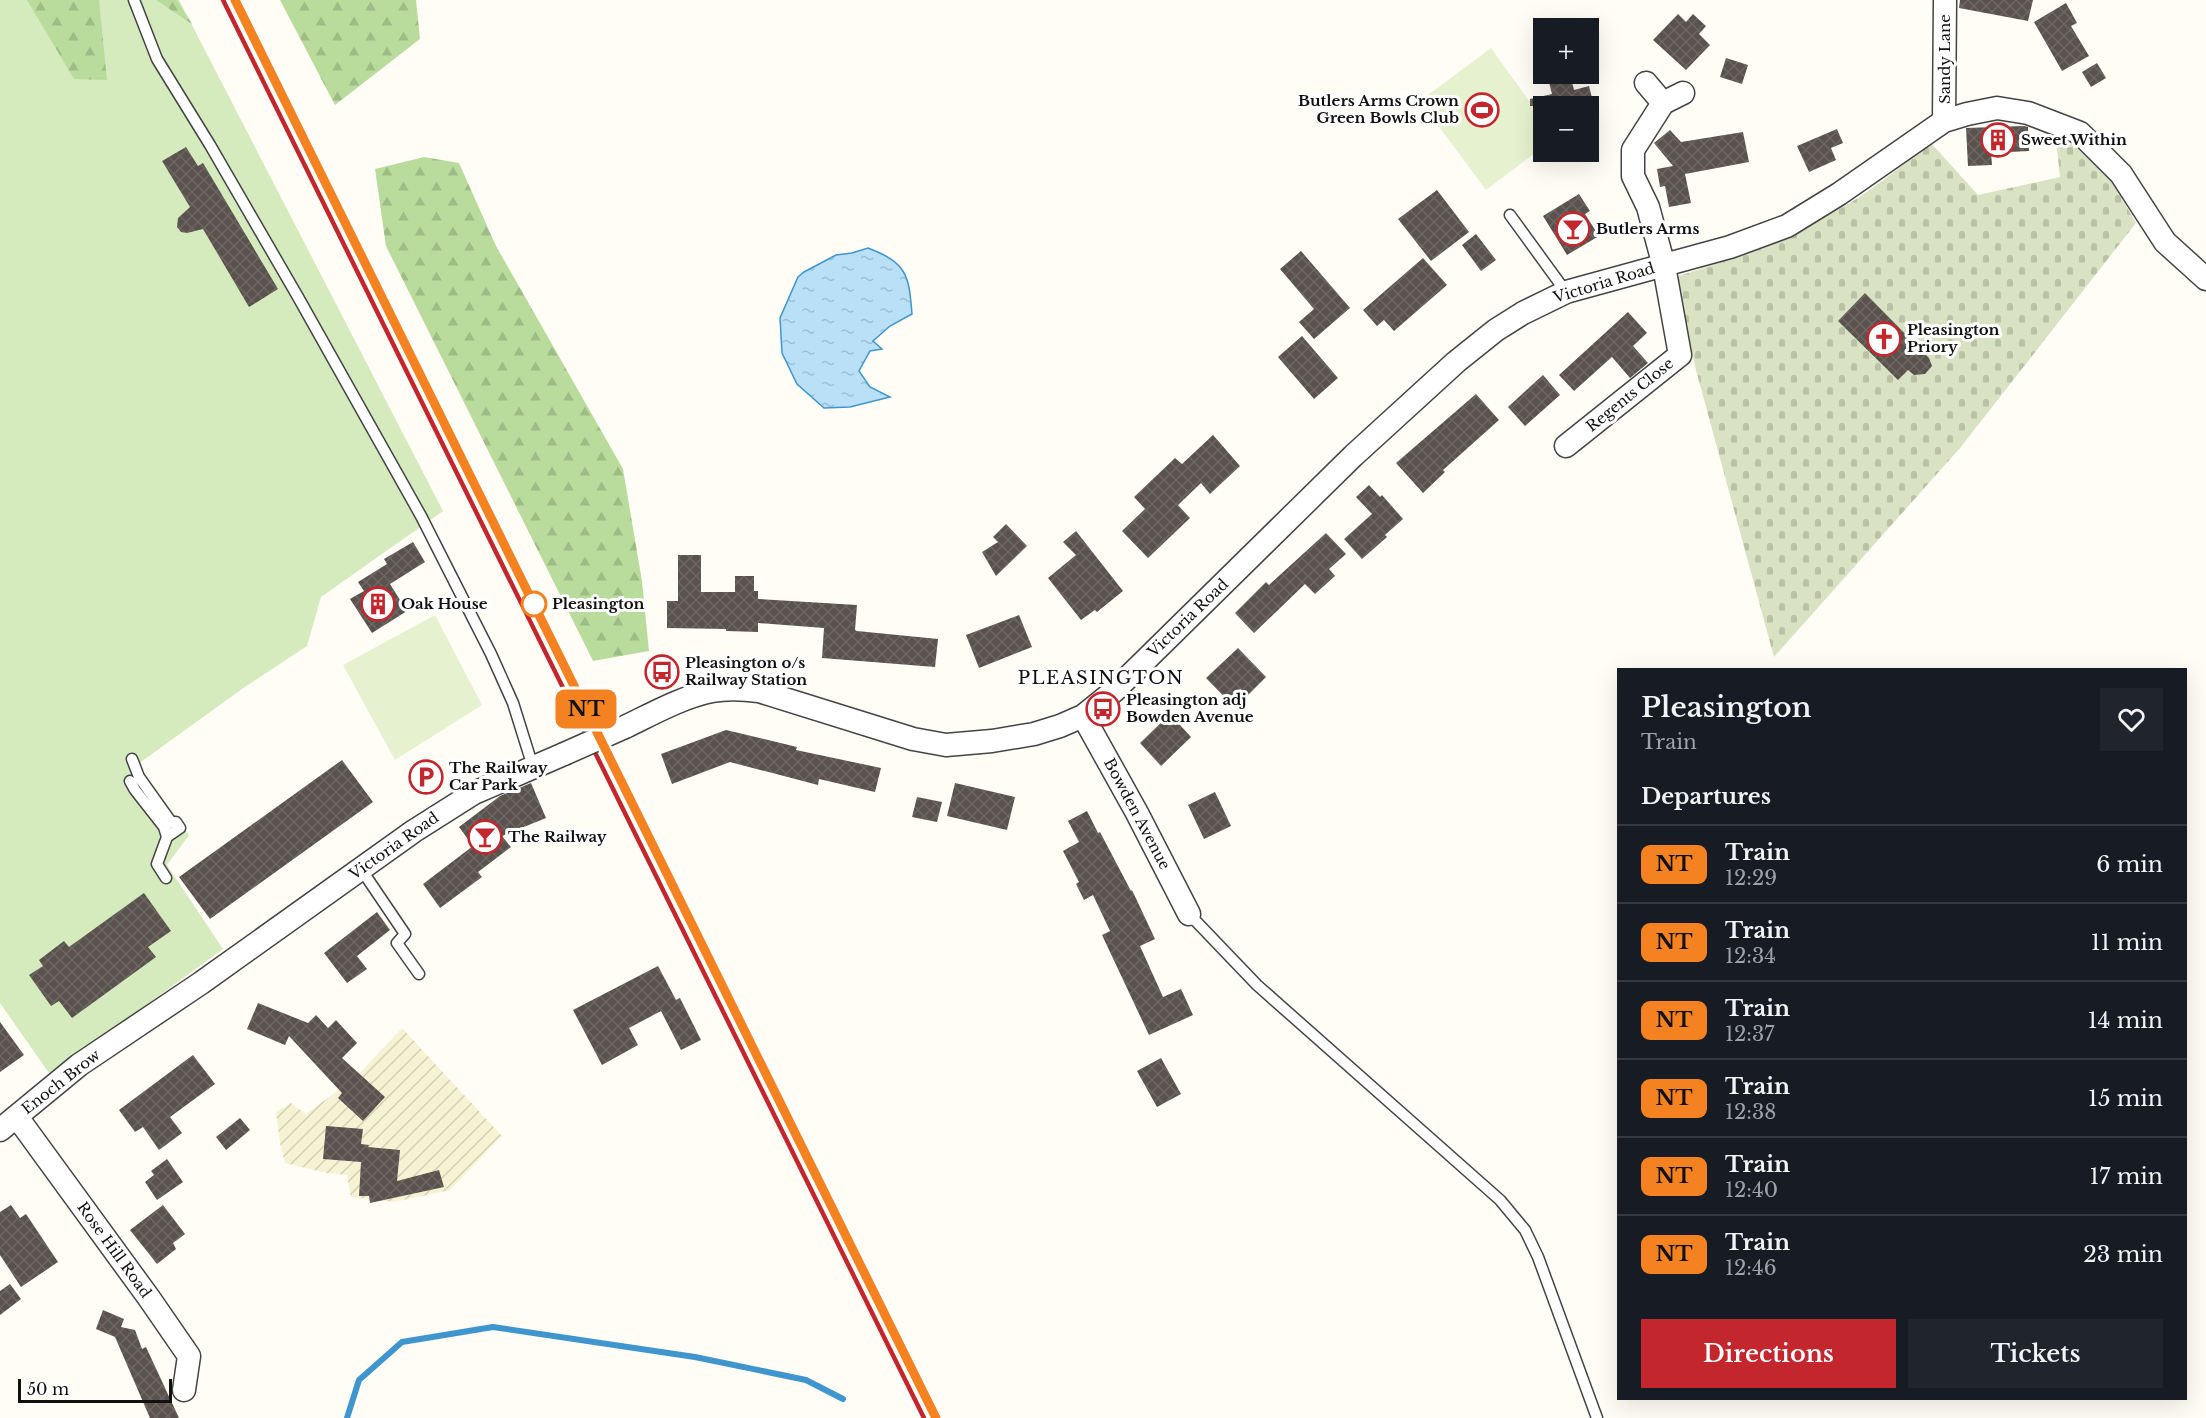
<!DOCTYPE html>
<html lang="en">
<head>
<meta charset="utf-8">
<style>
	body { margin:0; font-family:"Libre Baskerville",serif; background:#20242c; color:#f1f3f6; height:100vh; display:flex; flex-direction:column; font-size:22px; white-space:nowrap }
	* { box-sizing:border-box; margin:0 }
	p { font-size:20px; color:#9ea1a6 }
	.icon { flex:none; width:33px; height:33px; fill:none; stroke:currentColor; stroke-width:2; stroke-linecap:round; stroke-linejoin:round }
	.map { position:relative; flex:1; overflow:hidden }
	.details { position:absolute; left:1617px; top:668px; width:570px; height:732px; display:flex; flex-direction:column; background:#171b24; border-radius:0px; box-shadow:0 6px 24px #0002 }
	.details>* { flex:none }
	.badge { padding:0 12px; border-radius:9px; font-size:21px; line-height:39px }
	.fabs { position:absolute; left:1533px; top:18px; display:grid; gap:12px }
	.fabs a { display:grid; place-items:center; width:66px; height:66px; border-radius:0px; background:#171b24; box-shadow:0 6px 24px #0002; font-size:30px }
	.scale { position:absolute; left:18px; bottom:15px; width:154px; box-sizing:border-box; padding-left:6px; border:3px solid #111; border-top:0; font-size:16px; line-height:21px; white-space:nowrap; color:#111; -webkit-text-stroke:4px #fff; paint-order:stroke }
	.map>.badge { position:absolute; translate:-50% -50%; box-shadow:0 0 0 3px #fff }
	h2 { padding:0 24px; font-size:22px; line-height:54px }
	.round { display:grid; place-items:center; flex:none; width:63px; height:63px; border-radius:0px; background:#20242c }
	.headline { display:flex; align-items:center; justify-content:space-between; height:102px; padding:0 24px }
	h1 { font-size:28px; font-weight:600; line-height:45px }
	.button { display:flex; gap:12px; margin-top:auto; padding:12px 24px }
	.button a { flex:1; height:69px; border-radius:0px; background:#c4262e; color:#fff; font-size:24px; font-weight:600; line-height:69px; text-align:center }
	.button a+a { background:#20242c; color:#f1f3f6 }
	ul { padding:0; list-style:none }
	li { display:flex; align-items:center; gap:18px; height:78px; padding:0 24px; border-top:2px solid #363941 }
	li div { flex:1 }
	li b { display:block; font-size:22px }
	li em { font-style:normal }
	li .badge { min-width:66px; font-weight:700; text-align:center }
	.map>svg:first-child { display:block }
	.farmland { fill:url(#farmland-furrows) }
	.grass { fill:#d5ebbd }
	.forest { fill:url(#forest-firs) }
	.cemetery { fill:url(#cemetery-stones) }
	.pitch { fill:#e6f2cf }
	.water { fill:url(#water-ripples); stroke:#3f96cf; stroke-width:1.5 }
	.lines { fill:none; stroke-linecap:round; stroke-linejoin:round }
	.stream { stroke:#3f96cf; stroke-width:6 }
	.building { fill:url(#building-cross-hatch) }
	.lane-casing { stroke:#444; stroke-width:13 }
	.street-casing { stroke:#444; stroke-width:25 }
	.lane { stroke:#fff; stroke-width:10 }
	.street { stroke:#fff; stroke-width:22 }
	.rail { stroke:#c4262e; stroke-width:4.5 }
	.street-bridge-casing { stroke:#444; stroke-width:25; stroke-linecap:butt }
	.street-bridge { stroke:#fff; stroke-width:22 }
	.line-casing { stroke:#fff; stroke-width:14 }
	.line { stroke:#f58220; stroke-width:9 }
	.stop-dot { fill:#fff; stroke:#f58220; stroke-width:3 }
	.labels { text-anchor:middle; stroke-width:6; stroke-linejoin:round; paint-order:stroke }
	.street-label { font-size:15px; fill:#111; stroke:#fff }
	.poi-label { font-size:15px; font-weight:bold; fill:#111; stroke:#fff; text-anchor:start }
	.stop-label { font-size:15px; font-weight:bold; fill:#111; stroke:#fff; text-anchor:start }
	.quarter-label { font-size:18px; letter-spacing:1.5px; fill:#111; stroke:#fff }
</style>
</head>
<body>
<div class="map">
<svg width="2206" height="1418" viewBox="0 0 2206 1418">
	<defs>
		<pattern id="farmland-furrows" width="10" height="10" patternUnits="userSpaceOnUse" patternTransform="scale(1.5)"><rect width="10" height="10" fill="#f6f3d4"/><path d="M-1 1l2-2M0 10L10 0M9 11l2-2" fill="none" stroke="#d2cfb5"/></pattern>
		<pattern id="forest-firs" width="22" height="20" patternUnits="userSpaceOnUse" patternTransform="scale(1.5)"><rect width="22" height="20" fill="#b9dc9c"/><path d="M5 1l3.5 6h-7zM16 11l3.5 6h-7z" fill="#9ebc85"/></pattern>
		<pattern id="cemetery-stones" width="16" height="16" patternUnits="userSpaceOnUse" patternTransform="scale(1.5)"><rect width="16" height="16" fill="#d9e3c4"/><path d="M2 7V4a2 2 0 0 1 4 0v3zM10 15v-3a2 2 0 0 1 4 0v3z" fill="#b9c2a7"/></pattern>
		<pattern id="water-ripples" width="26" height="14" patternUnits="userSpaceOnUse" patternTransform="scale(1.5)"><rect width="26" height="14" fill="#b9e0f7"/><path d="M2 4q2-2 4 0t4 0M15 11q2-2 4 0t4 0" fill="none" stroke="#9ebfd3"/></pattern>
		<pattern id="building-cross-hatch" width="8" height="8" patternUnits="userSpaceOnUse" patternTransform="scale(1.5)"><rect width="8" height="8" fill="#5a524d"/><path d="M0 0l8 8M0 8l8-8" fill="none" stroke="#6d6662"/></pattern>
	</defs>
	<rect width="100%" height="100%" fill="#fffdf5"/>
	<path class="farmland" d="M402,1028L502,1136L450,1190L394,1202L351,1197L347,1175L326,1173L285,1163L280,1143L276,1112L291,1103L306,1114L355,1078Z"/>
	<path class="grass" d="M0,0H179L443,511L321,597L307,646L242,689L138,764L189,835L167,865L223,949L87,1048L49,1073L0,1003Z"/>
	<path class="forest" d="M27,0H99L107,80L74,79Z
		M156,0H177L192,24Z
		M280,0H416L420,39L335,105Z
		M424,157L459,163L496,246L623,469L642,581L649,651L593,661L386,246L375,169Z"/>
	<path class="cemetery" d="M2056,139L2079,146L2103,166L2136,223L1960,448L1774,657L1696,370L1675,277C1740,257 1804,232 1861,196C1885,180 1908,160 1931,143L1978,195L2060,177Z"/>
	<path class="pitch" d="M1491,48L1543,120V147L1486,190L1420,101Z
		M435,615L482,705L395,760L343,665Z"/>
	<path class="water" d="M868,248C907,263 909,275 912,314L890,326L873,341L882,349L870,351L859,371L870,387L890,397L850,407L824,408L797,384L782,353L780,318L798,277L804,272L836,255L852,253Z"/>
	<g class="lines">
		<path class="stream" d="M347,1418L359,1380L402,1342L493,1327L695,1357L806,1380L843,1399"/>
	</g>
	<path class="building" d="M1960,0H2033L2028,21L1959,8Z
		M2066,3L2077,23L2071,26L2089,56L2062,71L2034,22Z
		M1678,14L1686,22L1693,14L1706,26L1699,34L1710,45L1686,70L1653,40Z
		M1726,58L1748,65L1742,84L1720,77Z
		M2097,63L2106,78L2091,87L2082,72Z
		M1547,74H1570L1574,90L1589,86L1594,106H1530V99L1552,94Z
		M2024,126L2028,127L2029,151L1991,153L1992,165L1968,166L1966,128Z
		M1837,129L1843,143L1831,148L1836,160L1809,172L1797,146Z
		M1670,130L1681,142L1743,132L1749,162L1685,174L1691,203L1669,207L1665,186L1660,187L1657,169L1673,166L1654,143Z
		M186,147L198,166L203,163L278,289L249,307L203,229L187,233L181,232L177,227L178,218L190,207L162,161Z
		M1437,190L1469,232L1431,261L1398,219Z
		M1579,194L1590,211L1585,214L1599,236L1567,255L1543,216Z
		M1476,234L1496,260L1481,271L1462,245Z
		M1301,251L1350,308L1314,339L1299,322L1314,309L1280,269Z
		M1423,258L1447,285L1394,331L1384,320L1377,326L1363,310Z
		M1865,293L1929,358L1932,366L1925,374L1914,375L1908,370L1898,380L1838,321Z
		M1628,312L1647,333L1633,346L1648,363L1630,378L1612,357L1574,391L1559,375Z
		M1302,336L1338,378L1314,399L1278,357Z
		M1543,375L1560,395L1525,426L1508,407Z
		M1476,394L1499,420L1443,470L1445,472L1423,493L1396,463Z
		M1213,435L1240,466L1210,494L1201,483L1178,505L1190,518L1148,558L1122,531L1145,509L1134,497L1175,458L1182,464Z
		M1369,485L1380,497L1382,495L1403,519L1385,535L1387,537L1362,559L1344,539L1372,514L1356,497Z
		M1006,524L1027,546L996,576L982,552L998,542L993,537Z
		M1076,531L1123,591L1097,612L1095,610L1081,620L1048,578L1076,555L1063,542Z
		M1326,533L1346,554L1329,569L1335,576L1315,594L1305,584L1254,633L1235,613L1266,582L1269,585Z
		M413,542L425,562L390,584L407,611L372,633L350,599L364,591L358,582L387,564L384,559Z
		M678,555H701V592H735V576H754V591H758V599L857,605L855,630L857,631L938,639L935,667L822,658L824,628L758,623V632L726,631V629L667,628V601H678Z
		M1019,615L1032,647L979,668L966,635Z
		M1238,648L1266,677L1235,708L1206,678Z
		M1170,714L1191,737L1161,766L1140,743Z
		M726,730L797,747L796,750L881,768L875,792L819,779L818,785L730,762L672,784L661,754Z
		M342,760L373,802L210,919L179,877Z
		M531,783L546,818L502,836L511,847L478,872L482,877L440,908L423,884L473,846L459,827L500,796Z
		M955,783L1015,797L1007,830L947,816Z
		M1215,792L1231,826L1204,839L1188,805Z
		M917,797L942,802L937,822L912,817Z
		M1087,811L1098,833L1100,832L1131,891L1132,890L1155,939L1140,946L1163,997L1181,989L1193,1015L1149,1035L1102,935L1110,931L1093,895L1084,900L1076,884L1079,882L1063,851L1079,842L1068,821Z
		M144,893L171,931L148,947L156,957L72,1018L59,1001L51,1006L29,975L43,966L39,960L64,941L69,947Z
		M377,912L390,930L357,956L367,969L347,983L324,953Z
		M658,966L676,1000L680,998L701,1040L681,1050L661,1011L629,1028L638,1045L602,1065L573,1010Z
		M258,1003L308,1023L316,1015L328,1028L336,1020L357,1043L342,1058L385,1097L363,1121L338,1098L342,1093L289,1036L285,1045L247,1029Z
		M0,1022L24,1055L0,1072Z
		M193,1055L215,1084L170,1117L182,1133L159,1150L143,1127L135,1132L119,1110Z
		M1161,1058L1181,1094L1157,1107L1137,1071Z
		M240,1118L250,1130L226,1150L216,1137Z
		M326,1126L363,1129L361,1144L369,1145L368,1147L400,1150L397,1181L439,1170L444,1187L370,1203L369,1196H359L361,1162L323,1159Z
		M167,1159L183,1182L157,1200L145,1182L154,1175L151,1171Z
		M11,1205L20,1218L26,1214L58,1262L21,1287L0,1255V1212Z
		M163,1205L185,1234L173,1243L176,1249L157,1264L130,1230Z
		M10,1284L21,1299L0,1315V1291Z
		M103,1310L124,1319L121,1327L135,1330L142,1349L146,1347L179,1418H150L115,1337L96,1329Z"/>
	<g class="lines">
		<g class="lane-casing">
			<path id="lane" d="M134,0L157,59L210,145L298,297L421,516L491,654L513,703L533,767
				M1510,215L1566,292
				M132,759L139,777L171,822
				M130,781L135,790L164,827
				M361,869L405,934L397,943L419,974
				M166,878L157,864L167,837L180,828L176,822H171L164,827L167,837
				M1189,914L1257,985L1500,1200L1525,1230L1538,1257L1597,1418"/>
		</g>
		<g class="street-casing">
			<path id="street" d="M1663,103L1683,93
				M1944,121L1945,0
				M1566,446L1680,355L1664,266L1648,207L1633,176V150L1663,103L1646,83
				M1083,716L1137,813L1189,914
				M625,727C652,714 682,697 712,691C728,688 743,689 759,691L913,739L946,745L992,741L1034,734L1060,726L1083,716L1114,691L1353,456L1456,362L1496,330L1523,313L1566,292L1730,247L1787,226L1839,194L1944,121L1967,114L1997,108L2028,113L2080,133L2121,174L2165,242L2206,279
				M17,1117L149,1298L189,1356L184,1390
				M0,1130L79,1065L201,983L414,831L474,793L564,754"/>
		</g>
		<use href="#lane" class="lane"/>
		<use href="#street" class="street"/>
		<path class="rail" d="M223,0L924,1418
			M235,0L936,1418"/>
		<g class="street-bridge-casing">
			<path id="street-bridge" d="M564,754L625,727"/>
		</g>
		<use href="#street-bridge" class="street-bridge"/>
	</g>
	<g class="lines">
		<g class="line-casing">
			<path id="line" d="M235,0L936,1418"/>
		</g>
		<use href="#line" class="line"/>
	</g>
	<defs>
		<g id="stadium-ring" transform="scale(1.725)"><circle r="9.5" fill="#fff" stroke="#c4262e" stroke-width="1.5"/><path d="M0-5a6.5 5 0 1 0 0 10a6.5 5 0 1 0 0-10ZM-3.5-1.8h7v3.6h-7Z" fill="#c4262e"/></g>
		<g id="building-ring" transform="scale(1.725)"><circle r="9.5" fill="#fff" stroke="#c4262e" stroke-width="1.5"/><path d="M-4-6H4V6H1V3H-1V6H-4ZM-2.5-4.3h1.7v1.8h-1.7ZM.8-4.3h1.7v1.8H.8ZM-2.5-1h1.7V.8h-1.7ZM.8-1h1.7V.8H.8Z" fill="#c4262e"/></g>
		<g id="bar-ring" transform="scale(1.725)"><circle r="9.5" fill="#fff" stroke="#c4262e" stroke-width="1.5"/><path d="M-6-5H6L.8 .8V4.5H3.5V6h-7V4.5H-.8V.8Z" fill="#c4262e"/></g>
		<g id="church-ring" transform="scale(1.725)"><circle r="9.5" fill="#fff" stroke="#c4262e" stroke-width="1.5"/><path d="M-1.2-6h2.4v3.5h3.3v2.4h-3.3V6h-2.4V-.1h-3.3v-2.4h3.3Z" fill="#c4262e"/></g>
		<g id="bus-ring" transform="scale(1.725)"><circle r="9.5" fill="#fff" stroke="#c4262e" stroke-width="1.5"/><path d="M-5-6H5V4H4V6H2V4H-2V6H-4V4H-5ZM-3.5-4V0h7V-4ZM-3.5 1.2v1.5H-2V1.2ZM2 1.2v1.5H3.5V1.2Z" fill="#c4262e"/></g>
		<g id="parking-ring" transform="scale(1.725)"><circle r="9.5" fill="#fff" stroke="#c4262e" stroke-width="1.5"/><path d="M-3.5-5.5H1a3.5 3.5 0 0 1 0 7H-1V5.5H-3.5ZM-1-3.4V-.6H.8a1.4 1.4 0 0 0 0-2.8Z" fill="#c4262e"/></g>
	</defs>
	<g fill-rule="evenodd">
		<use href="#stadium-ring" x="1482" y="110"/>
		<use href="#building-ring" x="1998" y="140"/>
		<use href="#bar-ring" x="1573" y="229"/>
		<use href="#church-ring" x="1884" y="339"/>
		<use href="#building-ring" x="378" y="604"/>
		<use href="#bus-ring" x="662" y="672"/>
		<use href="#bus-ring" x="1103" y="709"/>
		<use href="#parking-ring" x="426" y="777"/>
		<use href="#bar-ring" x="485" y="837"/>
	</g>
	<circle class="stop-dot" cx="534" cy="604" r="12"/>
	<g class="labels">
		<g class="street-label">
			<text transform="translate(1945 59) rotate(-90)" y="5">Sandy Lane</text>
			<text transform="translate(1604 283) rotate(-17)" y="5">Victoria Road</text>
			<text transform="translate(1630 395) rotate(-39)" y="5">Regents Close</text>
			<text transform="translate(1188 618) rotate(-44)" y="5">Victoria Road</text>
			<text transform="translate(1137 814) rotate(62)" y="5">Bowden Avenue</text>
			<text transform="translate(394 846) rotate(-35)" y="5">Victoria Road</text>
			<text transform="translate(61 1082) rotate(-38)" y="5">Enoch Brow</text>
			<text transform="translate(114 1250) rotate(54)" y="5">Rose Hill Road</text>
		</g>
		<g class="poi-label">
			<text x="1459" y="106" text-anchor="end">Butlers Arms Crown<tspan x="1459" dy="17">Green Bowls Club</tspan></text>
			<text x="2021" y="145">Sweet Within</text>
			<text x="1596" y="234">Butlers Arms</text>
			<text x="1907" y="335">Pleasington<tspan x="1907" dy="17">Priory</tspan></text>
			<text x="401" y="609">Oak House</text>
			<text x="685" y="668">Pleasington o/s<tspan x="685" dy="17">Railway Station</tspan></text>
			<text x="1126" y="705">Pleasington adj<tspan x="1126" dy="17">Bowden Avenue</tspan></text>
			<text x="449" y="773">The Railway<tspan x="449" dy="17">Car Park</tspan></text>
			<text x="508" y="842">The Railway</text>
		</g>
		<g class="stop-label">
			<text x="552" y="609">Pleasington</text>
		</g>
		<g class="quarter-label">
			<text x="1101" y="684">PLEASINGTON</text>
		</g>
	</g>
</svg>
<div class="fabs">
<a>+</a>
<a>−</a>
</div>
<div class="scale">50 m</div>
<b class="badge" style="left:586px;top:709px;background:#f58220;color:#111">NT</b>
<section class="details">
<div class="headline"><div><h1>Pleasington</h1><p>Train</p></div><a class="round"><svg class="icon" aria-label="heart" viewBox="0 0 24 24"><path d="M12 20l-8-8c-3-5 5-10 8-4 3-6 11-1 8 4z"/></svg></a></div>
<h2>Departures</h2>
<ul>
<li><span class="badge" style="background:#f58220;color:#111">NT</span><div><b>Train</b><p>12:29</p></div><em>6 min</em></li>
<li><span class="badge" style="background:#f58220;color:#111">NT</span><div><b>Train</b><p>12:34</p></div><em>11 min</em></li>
<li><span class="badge" style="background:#f58220;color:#111">NT</span><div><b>Train</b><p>12:37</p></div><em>14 min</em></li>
<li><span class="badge" style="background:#f58220;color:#111">NT</span><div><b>Train</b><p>12:38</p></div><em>15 min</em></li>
<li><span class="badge" style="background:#f58220;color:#111">NT</span><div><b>Train</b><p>12:40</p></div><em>17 min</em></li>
<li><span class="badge" style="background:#f58220;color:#111">NT</span><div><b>Train</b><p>12:46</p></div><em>23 min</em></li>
</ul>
<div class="button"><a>Directions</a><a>Tickets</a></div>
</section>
</div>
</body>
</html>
